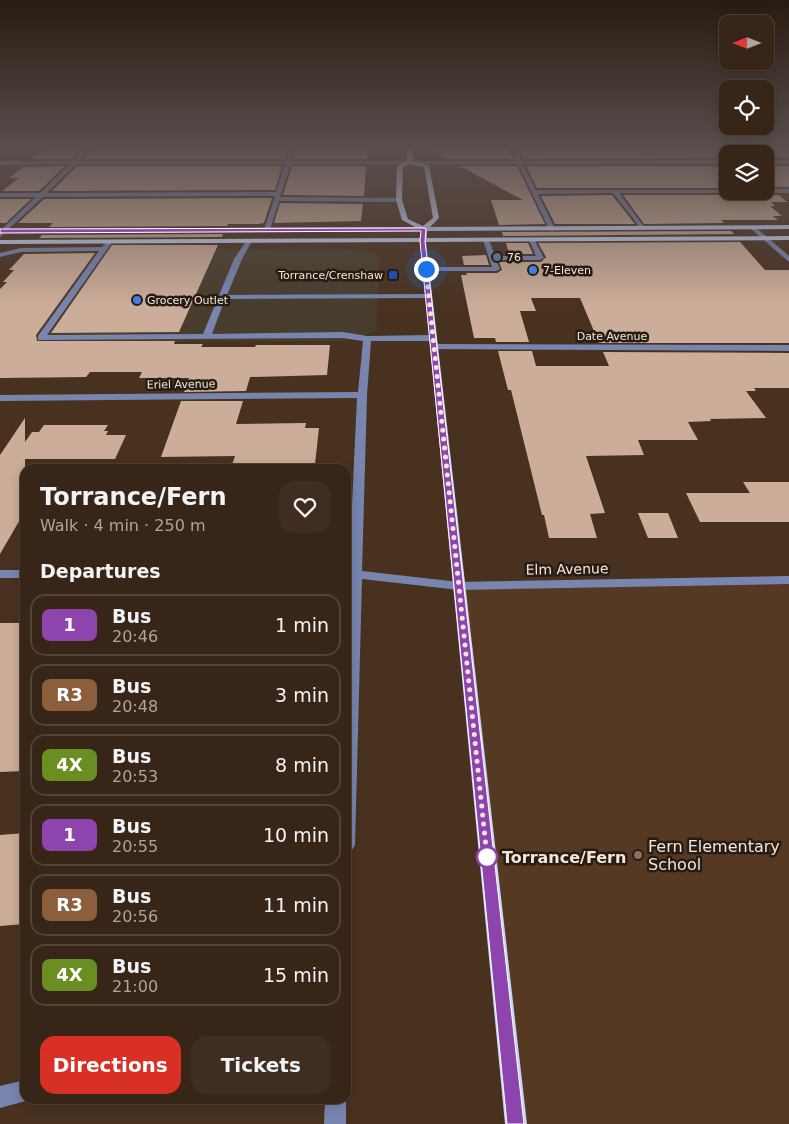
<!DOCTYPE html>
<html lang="en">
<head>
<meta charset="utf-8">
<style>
	body { margin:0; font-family:"DejaVu Sans",sans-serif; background:#3e2d20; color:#f1f3f6; height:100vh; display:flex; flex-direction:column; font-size:19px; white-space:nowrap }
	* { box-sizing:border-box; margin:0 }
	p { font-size:16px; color:#aaa5a1 }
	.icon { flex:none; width:28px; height:28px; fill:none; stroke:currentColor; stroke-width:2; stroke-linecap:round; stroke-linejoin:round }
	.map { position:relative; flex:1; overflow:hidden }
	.sheet { position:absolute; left:20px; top:464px; width:331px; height:640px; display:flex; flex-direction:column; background:#372517; border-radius:15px; box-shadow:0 2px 12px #0003,0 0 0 1px #514236 }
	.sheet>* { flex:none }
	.badge { padding:0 10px; border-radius:8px; font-size:18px; line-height:32px }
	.needle { width:32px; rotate:270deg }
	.tools { position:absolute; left:719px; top:15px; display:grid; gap:10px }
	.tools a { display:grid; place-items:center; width:55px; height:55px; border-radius:10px; background:#372517; box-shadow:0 2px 12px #0003,0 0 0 1px #514236; font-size:25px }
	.you { position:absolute; width:25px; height:25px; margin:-12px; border:4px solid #fff; border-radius:50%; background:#1a73e8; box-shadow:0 0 0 8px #1a73e833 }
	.map>.badge { position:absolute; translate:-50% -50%; box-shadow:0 0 0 2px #fff }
	h2 { padding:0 20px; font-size:19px; line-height:45px }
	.round { display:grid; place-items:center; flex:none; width:52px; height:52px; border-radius:15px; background:#3e2d20 }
	.headline { display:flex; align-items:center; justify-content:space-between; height:85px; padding:0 20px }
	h1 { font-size:24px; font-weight:600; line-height:38px }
	.primary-button { display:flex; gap:10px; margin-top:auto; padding:10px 20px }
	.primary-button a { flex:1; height:58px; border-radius:15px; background:#d93025; color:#fff; font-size:20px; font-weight:600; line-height:58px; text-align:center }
	.primary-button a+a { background:#3e2d20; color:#f1f3f6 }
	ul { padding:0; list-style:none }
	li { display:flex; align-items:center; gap:15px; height:62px; margin:0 10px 8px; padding:0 10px; border:2px solid #514236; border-radius:15px }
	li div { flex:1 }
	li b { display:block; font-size:19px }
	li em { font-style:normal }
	li .badge { min-width:55px; font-weight:700; text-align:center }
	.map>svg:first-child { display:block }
	.commercial { fill:#483d2d }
	.built { fill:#563923 }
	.building { fill:#ccad99 }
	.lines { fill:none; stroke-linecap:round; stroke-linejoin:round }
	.minor { fill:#7785af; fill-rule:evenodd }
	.major { fill:#c8d4f7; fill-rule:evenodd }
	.line { fill:#8e44ad; stroke:#fff }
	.walk { stroke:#f4e5da; stroke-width:5; stroke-dasharray:0 9 }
	.service-dot { fill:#5c6f8a; stroke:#271c14; stroke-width:2 }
	.shop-dot { fill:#3f7fe0; stroke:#271c14; stroke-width:2 }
	.transit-dot { fill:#1a4fb4; stroke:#271c14; stroke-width:2 }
	.education-dot { fill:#8d6e63; stroke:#271c14; stroke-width:2 }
	.stop-dot { fill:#fff; stroke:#8e44ad; stroke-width:2.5 }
	.labels { text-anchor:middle; stroke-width:5; stroke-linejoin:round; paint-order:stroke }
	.far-poi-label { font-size:11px; fill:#f4e5da; stroke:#271c14; text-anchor:start }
	.far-street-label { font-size:11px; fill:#f4e5da; stroke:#271c14 }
	.street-label { font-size:14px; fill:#f4e5da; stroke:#271c14 }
	.near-poi-label { font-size:16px; fill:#f4e5da; stroke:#271c14; text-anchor:start }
	.near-stop-label { font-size:16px; font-weight:bold; fill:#f4e5da; stroke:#271c14; text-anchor:start }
</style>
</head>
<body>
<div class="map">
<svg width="789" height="1124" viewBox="0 0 789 1124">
	<rect width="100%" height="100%" fill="#49311f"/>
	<path class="commercial" d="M343,249L373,253L380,256L376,331L345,341L25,342L90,256L109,250Z"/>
	<path class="built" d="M789,580V1124H516L459,586Z"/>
	<path class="building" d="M45,148H84L72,159H32Z
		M94,148H283L282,150H287L285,159H84Z
		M427,148H509L513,159H447Z
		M518,148H789V158H765V154H728V158L523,159Z
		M296,150H368L367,159H294Z
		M65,166L39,191H2L19,178H9L23,167Z
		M77,166H282L275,190L52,191Z
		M292,166H366L364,196L283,195Z
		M460,166H517L545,224L499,225L491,200H523Z
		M526,166H728V188H537Z
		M765,166H789V187H765Z
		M612,195L635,224H555L541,196Z
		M623,195H779L787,202H771L775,206H770L782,216H773L778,220H721L724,223L644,224Z
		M272,198L264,223L259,224H228L227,226L49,227L53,223H18L44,199Z
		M0,199H31L6,223H0Z
		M280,203L363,204L361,221L274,223Z
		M731,231L734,234L503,236L502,232Z
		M223,234L222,237L39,238L42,235Z
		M740,242L765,270H789V343H599L580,298H531L536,311H520L529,342H496L495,338H474L461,275H467L466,273H497L502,270L499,262H541L546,257L538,243Z
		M506,243H528L533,254H509Z
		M112,245H218L179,332L51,333Z
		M95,253L36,335L37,341H175L174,344H203L201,347H255L256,345H330L327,375L250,377L246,391L184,392L189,378H139L142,372H90L86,377L0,378V289L7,282H3L14,270H9L24,254Z
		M486,255L489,265H464L462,256Z
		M498,351H532L536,366H609L603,352L789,353V388H754L756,391H746L766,418L710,419L711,421L688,422L698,440H638L644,455L586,456L605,513L590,514L597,538H549L544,515H542L511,390H508Z
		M181,401H243L236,424L306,423L305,428H319L315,464L232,465L235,456L161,457Z
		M25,418V442L32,432H39L44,425H108L104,431H108L106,435H126L115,459H25V511L0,554V455Z
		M743,482H789V522H700L686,493H750Z
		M638,513H668L678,538H648Z
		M0,623H25V771L0,772Z
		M25,833V924L0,926V835Z"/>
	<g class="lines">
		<path class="minor" d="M87,148H92L79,161H286L290,148H295L291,161H516L511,148H516L522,161L728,160V164H523L536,190H728V191H765V189H789V193H619L645,228L642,230L613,193L538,194L555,229L552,231L549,229L518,164H291L280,197L399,198L402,200L399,202L279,201L270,230L267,232L264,230L275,196L43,197L0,237V231L36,197H0V193H40L70,164L0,165V161H73ZM76,164H285L276,192L47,193Z
			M765,160H789V164H765Z
			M750,226H754L789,256V262L750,228Z
			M486,238L489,240L495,256H536L529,240L534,239L544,258L540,260H496L500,269L496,271H426L422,269L426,267H492L483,240Z
			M249,239L252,241L242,259L227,295L428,294L432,296L428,298L225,299L212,334L343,332L367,336L433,335L437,338L433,341H371L367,395L362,571L459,582L789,576V584L459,590L362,579L355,845L352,850L346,853V642L349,577H346V569H349L357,398L0,401V395L358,392L363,341L343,338L38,340V336L99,251L21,252L0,257V253L21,248L102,247L108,240L113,241L47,335L203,334L234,259L247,240Z
			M434,344L789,345V351L431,349L430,347Z
			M0,570H25V578H0Z
			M25,1080V1099H33L0,1108V1086Z
			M346,1097V1124H324L325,1099H346Z"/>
		<path class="major" d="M407,148H412L413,161L429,166L439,218L430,227L789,225V229L427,231V238L789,236V240L426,242L527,1124H505L420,242L0,244V240L420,238L421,231L0,233V229L415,227L402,220L396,200L397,166L407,161ZM410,164L424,167L433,218L423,226L408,219L402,200L403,167Z"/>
	</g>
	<linearGradient id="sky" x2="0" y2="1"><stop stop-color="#281b11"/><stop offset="0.48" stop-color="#594e4d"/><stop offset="1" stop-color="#594e4d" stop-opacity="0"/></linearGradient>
	<rect width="789" height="306" fill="url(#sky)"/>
	<path class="line" d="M424,228L426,229L425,241L524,1124H507L420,241L421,231L0,233V229Z"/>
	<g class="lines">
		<path class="walk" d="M426,269L487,857"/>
	</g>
	<circle class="service-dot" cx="497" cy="257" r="5"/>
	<g class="shop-dot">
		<circle cx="533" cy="270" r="5"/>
		<circle cx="137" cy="300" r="5"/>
	</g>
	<rect class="transit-dot" x="388" y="270" width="10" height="10" rx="2.5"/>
	<circle class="education-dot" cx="638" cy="855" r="5"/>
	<circle class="stop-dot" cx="487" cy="857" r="10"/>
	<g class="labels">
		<g class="far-poi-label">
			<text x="507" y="261">76</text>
			<text x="543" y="274">7-Eleven</text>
			<text x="383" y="279" text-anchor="end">Torrance/Crenshaw</text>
			<text x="147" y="304">Grocery Outlet</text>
		</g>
		<g class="far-street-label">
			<text x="612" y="340">Date Avenue</text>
			<text transform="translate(181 384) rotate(-1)" y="4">Eriel Avenue</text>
		</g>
		<g class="street-label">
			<text transform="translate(567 569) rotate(-1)" y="5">Elm Avenue</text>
		</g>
		<g class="near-poi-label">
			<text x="648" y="852">Fern Elementary<tspan x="648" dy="18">School</tspan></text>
		</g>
		<g class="near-stop-label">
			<text x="502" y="863">Torrance/Fern</text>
		</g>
	</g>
</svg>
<div class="tools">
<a><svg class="needle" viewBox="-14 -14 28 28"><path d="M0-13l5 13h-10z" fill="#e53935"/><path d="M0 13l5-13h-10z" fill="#aaa5a1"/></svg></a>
<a><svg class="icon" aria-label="locate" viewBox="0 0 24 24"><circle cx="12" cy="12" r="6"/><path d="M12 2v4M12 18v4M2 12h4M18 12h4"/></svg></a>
<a><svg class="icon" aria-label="layers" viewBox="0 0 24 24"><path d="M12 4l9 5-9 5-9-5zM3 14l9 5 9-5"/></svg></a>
</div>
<div class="you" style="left:426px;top:269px"></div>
<section class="sheet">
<div class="headline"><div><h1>Torrance/Fern</h1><p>Walk · 4 min · 250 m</p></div><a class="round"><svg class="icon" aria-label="heart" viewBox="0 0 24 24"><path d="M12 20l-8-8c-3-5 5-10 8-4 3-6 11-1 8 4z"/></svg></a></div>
<h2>Departures</h2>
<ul>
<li><span class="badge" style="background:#8e44ad;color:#fff">1</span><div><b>Bus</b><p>20:46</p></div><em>1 min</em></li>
<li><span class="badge" style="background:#8b5e3c;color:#fff">R3</span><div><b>Bus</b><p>20:48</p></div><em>3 min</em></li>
<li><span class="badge" style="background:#6b8e23;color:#fff">4X</span><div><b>Bus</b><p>20:53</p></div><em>8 min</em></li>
<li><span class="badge" style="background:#8e44ad;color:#fff">1</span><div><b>Bus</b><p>20:55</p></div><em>10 min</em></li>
<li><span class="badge" style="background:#8b5e3c;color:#fff">R3</span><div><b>Bus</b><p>20:56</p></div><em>11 min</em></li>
<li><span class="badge" style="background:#6b8e23;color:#fff">4X</span><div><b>Bus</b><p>21:00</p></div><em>15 min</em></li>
</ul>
<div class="primary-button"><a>Directions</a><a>Tickets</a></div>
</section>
</div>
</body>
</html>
